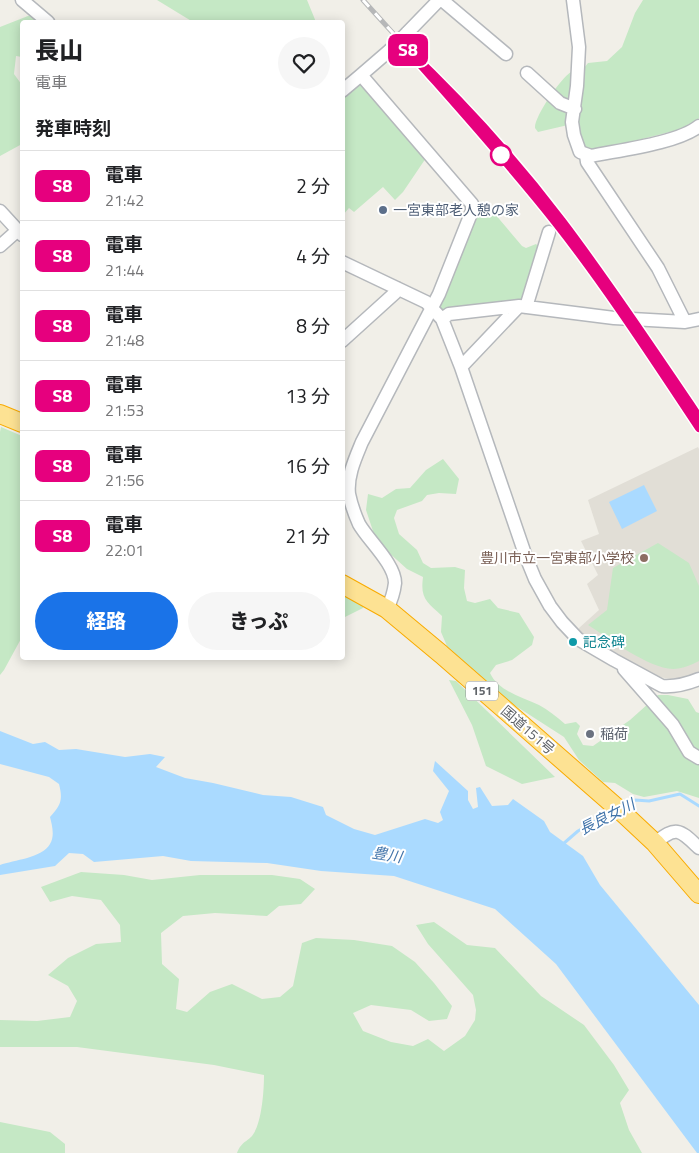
<!DOCTYPE html>
<html lang="ja">
<head>
<meta charset="utf-8">
<style>
	body { margin:0; font-family:"Titillium Web","Noto Sans JP",sans-serif; background:#f6f6f6; color:#202124; height:100vh; display:flex; flex-direction:column; font-size:19px; white-space:nowrap }
	* { box-sizing:border-box; margin:0 }
	p { font-size:16px; color:#757577 }
	.icon { flex:none; width:28px; height:28px; fill:none; stroke:currentColor; stroke-width:2; stroke-linecap:round; stroke-linejoin:round }
	.map { position:relative; flex:1; overflow:hidden }
	.details { position:absolute; left:20px; top:20px; width:325px; height:640px; display:flex; flex-direction:column; background:#fff; border-radius:5px; box-shadow:0 2px 12px #0003 }
	.details>* { flex:none }
	.badge { padding:0 10px; border-radius:8px; font-size:18px; line-height:32px }
	.map>.badge { position:absolute; translate:-50% -50%; box-shadow:0 0 0 2px #fff }
	h2 { padding:0 15px; font-size:19px; line-height:45px }
	.round { display:grid; place-items:center; flex:none; width:52px; height:52px; border-radius:26px; background:#f6f6f6 }
	.overview { display:flex; align-items:center; justify-content:space-between; height:85px; padding:0 15px }
	h1 { font-size:24px; font-weight:800; line-height:38px }
	.action { display:flex; gap:10px; margin-top:auto; padding:10px 15px }
	.action a { flex:1; height:58px; border-radius:30px; background:#1a73e8; color:#fff; font-size:20px; font-weight:800; line-height:58px; text-align:center }
	.action a+a { background:#f6f6f6; color:#202124 }
	ul { padding:0; list-style:none }
	li { display:flex; align-items:center; gap:15px; height:70px; padding:0 15px; border-top:1px solid #e0e0e0 }
	li div { flex:1 }
	li b { display:block; font-size:19px }
	li em { font-style:normal }
	li .badge { min-width:55px; font-weight:700; text-align:center }
	.map>svg:first-child { display:block }
	.education { fill:#e1ded6 }
	.green { fill:#c5e8c5 }
	.water { fill:#aadaff }
	.lines { fill:none; stroke-linecap:round; stroke-linejoin:round }
	.stream { stroke:#aadaff; stroke-width:3 }
	.minor-casing { stroke:#b5b8bc; stroke-width:15 }
	.highway-casing { stroke:#f9ab00; stroke-width:20 }
	.minor { stroke:#fff; stroke-width:12 }
	.highway { stroke:#fde293; stroke-width:18 }
	.rail-casing { stroke:#b6b7b8; stroke-width:5 }
	.rail { stroke:#fff; stroke-width:3; stroke-dasharray:9; stroke-linecap:butt }
	.minor-bridge-casing { stroke:#b5b8bc; stroke-width:15; stroke-linecap:butt }
	.minor-bridge { stroke:#fff; stroke-width:12 }
	.line-casing { stroke:#fff; stroke-width:11 }
	.line { stroke:#e6007e; stroke-width:8 }
	.stop-dot { fill:#fff; stroke:#e6007e; stroke-width:2.5 }
	.service-dot { fill:#5c6f8a; stroke:#fff; stroke-width:2 }
	.education-dot { fill:#8d6e63; stroke:#fff; stroke-width:2 }
	.culture-dot { fill:#0f9aa8; stroke:#fff; stroke-width:2 }
	.worship-dot { fill:#6b7280; stroke:#fff; stroke-width:2 }
	.labels { text-anchor:middle; stroke-width:4; stroke-linejoin:round; paint-order:stroke }
	.shield { fill:#fff; stroke:#8f9295; stroke-width:1 }
	.shield-label { font-size:12px; font-weight:bold; fill:#5f6368 }
	.service-label { font-size:14px; fill:#4e5e75; stroke:#fff; text-anchor:start }
	.education-label { font-size:14px; fill:#785e54; stroke:#fff; text-anchor:end }
	.culture-label { font-size:14px; fill:#0d838f; stroke:#fff; text-anchor:start }
	.street-label { font-size:14px; fill:#5f6368; stroke:#fff }
	.worship-label { font-size:14px; fill:#5b616d; stroke:#fff; text-anchor:start }
	.water-label { font-size:15px; font-style:italic; fill:#4174aa; stroke:#fff }
</style>
</head>
<body>
<div class="map">
<svg width="699" height="1153" viewBox="0 0 699 1153">
	<rect width="100%" height="100%" fill="#f1efe8"/>
	<path class="education" d="M698,447L699,449V673L693,676L673,679L658,677L609,651L579,632V628L599,610L587,584L598,575L581,541L599,534L588,500Z"/>
	<path class="green" d="M157,0H307L316,22H193Z
		M643,0H699V118L689,127L615,146L589,150L580,142L575,123L584,68L588,63L607,61L622,47L635,13Z
		M33,14L41,22H22V57L16,56L14,74L22,85V144L0,156V27Z
		M571,72H573L568,125L538,132L535,128C534,117 561,78 571,72Z
		M359,83H362L426,158L403,192L395,200L383,187L354,212L349,208L343,215V98Z
		M483,205L489,207L522,246L526,248L536,244L539,247L522,302L445,313L438,308L478,209Z
		M1,427L22,436V637L4,670L0,675V432Z
		M443,459L459,479L456,494L439,493L427,495L422,501L397,510L394,518L399,534L417,550L423,563L431,568L455,567L465,570L464,588L467,601L475,603L490,599L498,608L519,613L534,637L532,645L512,660L496,665L490,673C498,691 522,697 539,705C548,710 557,717 565,724L576,722L580,726L577,734L583,745L593,746L630,720L658,695H668L688,699L696,712L699,713V798L677,791L644,797L633,794L615,783L603,782L579,760L564,737L508,701L447,646L441,632L442,616C427,602 420,599 423,577L407,569L387,551L374,534L366,510L368,494L382,498L396,489L410,488L426,470Z
		M658,543L689,563L699,586V661C691,665 682,669 673,669C648,668 610,639 588,625L607,610L613,568Z
		M343,586L365,597L363,608L343,618Z
		M449,680L456,681L555,777L522,784L486,766L472,725Z
		M81,872L124,875L152,880L200,875H272L300,879L315,889L301,904L279,906L267,916L215,913L183,916L161,933L162,964L179,979L176,1009L187,1012L210,992L232,984L262,999L280,997L293,986L302,943L316,938L354,940L392,946L415,962L434,983L452,1006L447,1019L429,1021L411,1010L371,1005L353,1013L363,1031L391,1042L413,1046L428,1039L444,1051L465,1036L475,1020L476,1010L473,995L428,944L416,925L434,922L467,945L495,948L541,996L584,1025L614,1065L629,1090L620,1103L629,1130L642,1153H237C242,1140 249,1142 254,1133C262,1120 264,1090 264,1075L214,1065L77,1047H0V1020L37,1021L70,1017L77,1001L68,986L48,975L68,958L96,944L121,942L120,925L101,900L72,896L50,902L41,887Z
		M0,1122L50,1132L65,1144V1153H0Z"/>
	<path class="water" d="M644,485L657,511L622,529L609,502Z
		M0,731L33,744L45,742L59,750L76,749L125,757L150,754L165,757L156,767L185,778L213,783L263,795L291,797L323,807L326,815L354,829L375,835L425,819L438,823L443,820L440,812L449,791L433,771L435,761L468,791V800L473,809L478,807L476,788L480,787L492,806L508,805L513,799L544,821L550,832L583,856L600,885L699,1005V1153H697L556,964L495,909L394,876L321,871L267,863L191,861L163,856L94,862L83,854L69,853L55,866L0,875V865C14,860 42,858 50,844C55,836 52,825 50,817C61,805 63,800 59,784L49,777L0,764Z"/>
	<g class="lines">
		<path class="stream" d="M624,806L635,800L649,801L680,794L699,806
			M563,844L578,831L611,812"/>
		<g class="minor-casing">
			<path id="minor" d="M22,0L48,22
				M442,0L506,54
				M573,0L579,47L577,86L572,122L574,135L580,152L591,156C620,150 678,143 699,126
				M407,33L439,0
				M527,73L560,103L575,109
				M342,91L361,75
				M586,155L587,162L658,268L685,322
				M0,211L22,235
				M0,246L18,230
				M342,262L426,302L442,319L461,367L526,557L535,579L550,606L562,622L578,639L614,660L662,686C676,687 687,684 699,679
				M526,307L549,232
				M442,319L449,314L519,306L614,318L685,322L699,319
				M342,341L395,293L397,288
				M461,367L519,306
				M387,609C391,601 394,592 395,583C395,564 368,540 359,524C355,515 351,504 349,494C347,476 355,459 362,442L439,294L472,211V204L361,75L390,50
				M624,669L673,725L689,752L699,758
				M655,843C677,825 680,830 699,848"/>
		</g>
		<g class="highway-casing">
			<path id="highway" d="M0,414L22,423
				M342,584L387,609L441,654L624,814L655,843L699,894"/>
		</g>
		<use href="#minor" class="minor"/>
		<use href="#highway" class="highway"/>
		<g class="rail-casing">
			<path id="rail" d="M363,0C429,73 496,145 556,223C607,289 652,360 699,428"/>
		</g>
		<use href="#rail" class="rail"/>
		<g class="minor-bridge-casing">
			<path id="minor-bridge" d="M390,50L407,33"/>
		</g>
		<use href="#minor-bridge" class="minor-bridge"/>
	</g>
	<g class="lines">
		<g class="line-casing">
			<path id="line" d="M699,417C654,351 610,284 562,221C515,159 462,101 405,47C456,105 508,162 556,223C607,288 653,359 699,428"/>
		</g>
		<use href="#line" class="line"/>
	</g>
	<circle class="stop-dot" cx="501" cy="155" r="10"/>
	<circle class="service-dot" cx="383" cy="210" r="5"/>
	<circle class="education-dot" cx="644" cy="558" r="5"/>
	<circle class="culture-dot" cx="573" cy="642" r="5"/>
	<circle class="worship-dot" cx="590" cy="734" r="5"/>
	<g class="labels">
		<rect class="shield" x="466" y="681.5" width="32" height="19" rx="4"/>
		<g class="shield-label">
			<text x="482" y="695">151</text>
		</g>
		<g class="service-label">
			<text x="393" y="215">一宮東部老人憩の家</text>
		</g>
		<g class="education-label">
			<text x="634" y="563">豊川市立一宮東部小学校</text>
		</g>
		<g class="culture-label">
			<text x="583" y="647">記念碑</text>
		</g>
		<g class="street-label">
			<text transform="translate(528 730) rotate(41)" y="5">国道151号</text>
		</g>
		<g class="worship-label">
			<text x="600" y="739">稲荷</text>
		</g>
		<g class="water-label">
			<text transform="translate(607 817) rotate(-27)" y="5">長良女川</text>
			<text transform="translate(387 855) rotate(9)" y="5">豊川</text>
		</g>
	</g>
</svg>
<b class="badge" style="left:408px;top:50px;background:#e6007e;color:#fff">S8</b>
<section class="details">
<div class="overview"><div><h1>長山</h1><p>電車</p></div><a class="round"><svg class="icon" aria-label="heart" viewBox="0 0 24 24"><path d="M12 20l-8-8c-3-5 5-10 8-4 3-6 11-1 8 4z"/></svg></a></div>
<h2>発車時刻</h2>
<ul>
<li><span class="badge" style="background:#e6007e;color:#fff">S8</span><div><b>電車</b><p>21:42</p></div><em>2 分</em></li>
<li><span class="badge" style="background:#e6007e;color:#fff">S8</span><div><b>電車</b><p>21:44</p></div><em>4 分</em></li>
<li><span class="badge" style="background:#e6007e;color:#fff">S8</span><div><b>電車</b><p>21:48</p></div><em>8 分</em></li>
<li><span class="badge" style="background:#e6007e;color:#fff">S8</span><div><b>電車</b><p>21:53</p></div><em>13 分</em></li>
<li><span class="badge" style="background:#e6007e;color:#fff">S8</span><div><b>電車</b><p>21:56</p></div><em>16 分</em></li>
<li><span class="badge" style="background:#e6007e;color:#fff">S8</span><div><b>電車</b><p>22:01</p></div><em>21 分</em></li>
</ul>
<div class="action"><a>経路</a><a>きっぷ</a></div>
</section>
</div>
</body>
</html>
